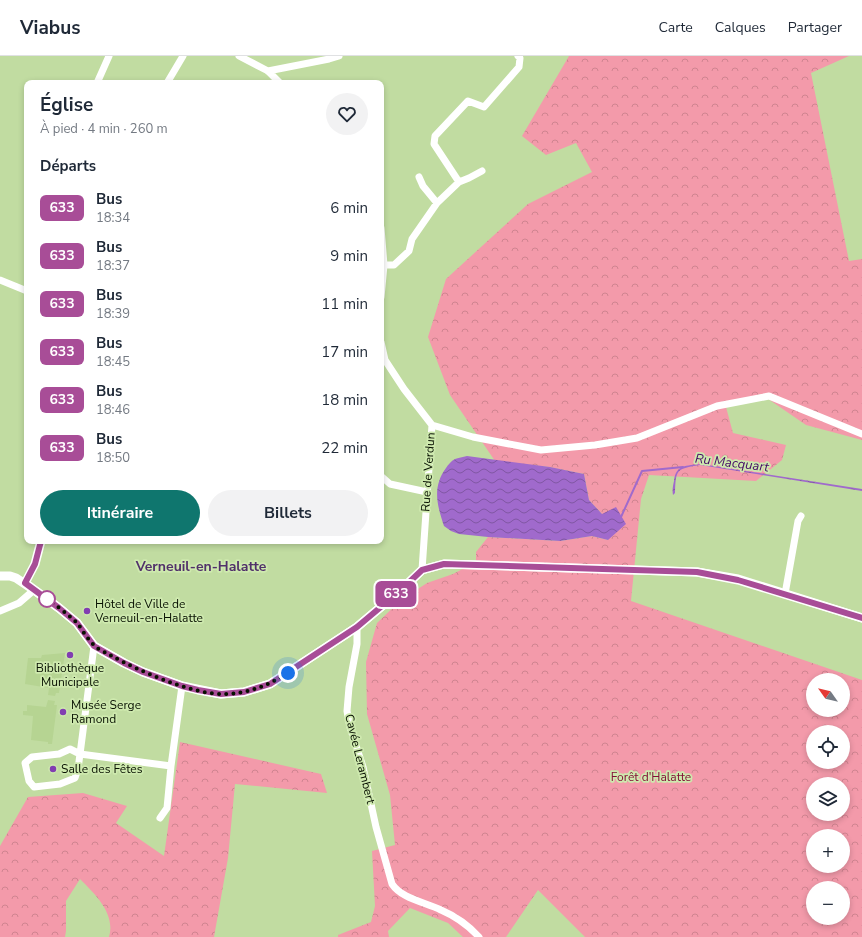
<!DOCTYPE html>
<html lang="fr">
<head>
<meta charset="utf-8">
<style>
	body { margin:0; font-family:"Nunito Sans",sans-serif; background:#f2f2f3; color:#1f2937; height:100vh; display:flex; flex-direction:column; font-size:15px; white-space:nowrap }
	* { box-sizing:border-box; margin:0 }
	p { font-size:13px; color:#747a83 }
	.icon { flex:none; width:22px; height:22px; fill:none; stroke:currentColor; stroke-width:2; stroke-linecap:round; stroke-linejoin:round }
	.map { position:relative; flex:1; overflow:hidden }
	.details { position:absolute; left:24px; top:24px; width:360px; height:464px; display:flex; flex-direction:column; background:#fff; border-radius:8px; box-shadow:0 2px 6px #0003 }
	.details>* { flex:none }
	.badge { padding:0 8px; border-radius:6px; font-size:14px; line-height:26px }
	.needle { width:26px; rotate:304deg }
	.fabs { position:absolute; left:806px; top:617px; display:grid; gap:8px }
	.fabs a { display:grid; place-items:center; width:44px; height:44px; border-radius:50%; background:#fff; box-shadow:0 2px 6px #0003; font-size:20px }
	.you { position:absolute; width:20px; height:20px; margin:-10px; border:3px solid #fff; border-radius:50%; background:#1a73e8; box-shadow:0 0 0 6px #1a73e833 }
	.map>.badge { position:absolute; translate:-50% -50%; box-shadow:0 0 0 2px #fff }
	h2 { padding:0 16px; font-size:15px; line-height:36px }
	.round { display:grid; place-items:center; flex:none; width:42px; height:42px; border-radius:21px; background:#f2f2f3 }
	.summary { display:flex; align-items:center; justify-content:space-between; height:68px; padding:0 16px }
	h1 { font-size:19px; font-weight:700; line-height:30px }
	.primary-button { display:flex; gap:8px; margin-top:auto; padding:8px 16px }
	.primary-button a { flex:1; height:46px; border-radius:24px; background:#0f766e; color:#fff; font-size:16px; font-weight:700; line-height:46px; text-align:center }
	.primary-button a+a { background:#f2f2f3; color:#1f2937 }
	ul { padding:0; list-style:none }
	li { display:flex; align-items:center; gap:12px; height:48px; padding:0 16px }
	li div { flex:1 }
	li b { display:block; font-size:15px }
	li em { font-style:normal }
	li .badge { min-width:44px; font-weight:700; text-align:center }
	header { display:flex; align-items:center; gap:24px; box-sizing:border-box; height:56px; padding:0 20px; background:#fff; border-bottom:1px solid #e0e1e3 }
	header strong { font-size:19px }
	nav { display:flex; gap:22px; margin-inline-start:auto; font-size:14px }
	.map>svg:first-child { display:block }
	.built { fill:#b6d492 }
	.forest { fill:url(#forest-crowns); fill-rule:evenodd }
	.water { fill:url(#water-waves) }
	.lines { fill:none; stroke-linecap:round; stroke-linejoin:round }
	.stream { stroke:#a06acc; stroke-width:2 }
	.street { stroke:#fff; stroke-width:7 }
	.secondary { stroke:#fff; stroke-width:9 }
	.line-casing { stroke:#fff; stroke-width:9 }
	.line { stroke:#a84d97; stroke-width:6 }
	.walk { stroke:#071000; stroke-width:4; stroke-dasharray:0 7.2 }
	.stop-dot { fill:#fff; stroke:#a84d97; stroke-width:2 }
	.poi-dot { fill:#813db1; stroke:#cee9ae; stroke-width:1.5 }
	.labels { text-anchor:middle; stroke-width:3.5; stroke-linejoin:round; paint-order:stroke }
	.street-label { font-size:12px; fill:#071000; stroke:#cee9ae }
	.poi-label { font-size:12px; fill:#071000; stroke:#cee9ae; text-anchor:start }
	.park-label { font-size:12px; fill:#821037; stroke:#cee9ae }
	.water-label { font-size:13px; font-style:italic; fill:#450967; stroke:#cee9ae }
	.quarter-label { font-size:14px; font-weight:bold; fill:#51316a; stroke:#cee9ae }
</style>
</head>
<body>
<header>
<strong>Viabus</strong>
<nav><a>Carte</a><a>Calques</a><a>Partager</a></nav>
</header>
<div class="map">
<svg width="862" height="881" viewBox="0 0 862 881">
	<defs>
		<pattern id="forest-crowns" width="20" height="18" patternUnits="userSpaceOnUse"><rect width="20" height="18" fill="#f39aaa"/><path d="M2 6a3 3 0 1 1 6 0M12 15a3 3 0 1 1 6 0" fill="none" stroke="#cf8490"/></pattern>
		<pattern id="water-waves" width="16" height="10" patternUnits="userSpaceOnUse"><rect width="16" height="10" fill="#a06acc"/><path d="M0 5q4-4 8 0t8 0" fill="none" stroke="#8056a3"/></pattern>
	</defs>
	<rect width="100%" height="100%" fill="#c1dca1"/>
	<path class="built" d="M65,597L59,637H56L55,640L48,639L49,632L25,628L28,602H41L42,599Z
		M48,644L55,645L54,649H57L52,688H48V686L31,684L33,660L23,659V655H27V649L46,651Z"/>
	<path class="forest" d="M569,0H849L811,17L849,205L862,203V384L806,369L761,338L726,351L733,377L786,389L782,404L756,425L649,419L641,443L631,545L862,624V881H585L538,834L506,881H463L448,867L410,852L388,875L389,881H338V879L371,866L375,850L372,795L395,789L390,739L367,658L366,606L377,567L401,544L427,527L453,518L476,506V496L488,481L560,485L592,480L608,484L602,458L589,444L584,418L549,411L495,405L450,339L428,281L446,223L528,148L592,116L576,87L546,99L522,80ZM813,624H843V654H813ZM813,676H843V706H813ZM813,728H843V758H813ZM813,780H843V810H813ZM813,832H843V862H813Z
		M180,686L321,718L327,737L235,728L228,802L214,881H109C116,858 95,838 80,823L66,845V875L65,881H0V790L28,741L83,737L127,750L116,767L164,800Z"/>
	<path class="water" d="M467,400L550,411L584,418L589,444L602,458L616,451L626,468L608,484L592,480L560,485L488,481L459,478L451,475L444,470C437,449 432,431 446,412C448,409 451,405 455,403C458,402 463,401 467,400Z
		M701,408L862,433V435L700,409C676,413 676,413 675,437L673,439C672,434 673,430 674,425C676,408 686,410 701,408Z"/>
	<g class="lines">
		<path class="stream" d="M621,461L642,415L683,411"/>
		<path class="street" d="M239,0L268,15L280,27
			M268,15L329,3L339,0
			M97,27L109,0
			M167,27L183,0
			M419,121L423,130L437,147
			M459,126L469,122L482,115
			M381,172L384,209L381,241
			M384,209H394L409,195L412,183L437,147L459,126L434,88L435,80L468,45L484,51L519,11L520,2L518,0
			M0,224L27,235
			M381,286L385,304L404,333L432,369L422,514
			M432,369L473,381L541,394L595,389L637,382L717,350L769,340L862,378
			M381,420L390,428L427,436
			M25,527L35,508L41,485
			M785,538L798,465L801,460
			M0,555L19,547L34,534
			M357,571V588L349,631L347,655L350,671L363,711L376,771L392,828C402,843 425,846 441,854C455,860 468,869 479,881
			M94,590L80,698L171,710L167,752L160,762
			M70,693L80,698L78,713L75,722L60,728L34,731L29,725L25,707L32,701L59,698Z
			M171,710L182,630"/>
		<path class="secondary" d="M0,520H10L16,522L34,534L59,552L77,567L94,590L124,607L143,616L182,630L221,638L244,636L270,628L357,571L401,534L422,514L444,508L697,516L738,523L862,562"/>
	</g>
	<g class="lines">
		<g class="line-casing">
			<path id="line" d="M41,485L35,508L25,527L59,552L77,567L94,590L124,607L143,616L182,630L198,634L221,638L244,636L270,628L357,571L401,534L422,514L444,508L697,516L738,524L862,562"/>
		</g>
		<use href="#line" class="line"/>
		<path class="walk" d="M47,543C57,550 69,559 78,568C83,575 88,584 95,590C99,594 105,596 110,599C137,614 191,638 222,638C247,638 267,630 288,617"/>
	</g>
	<circle class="stop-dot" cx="47" cy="543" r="8"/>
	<g class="poi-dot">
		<circle cx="87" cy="555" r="4"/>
		<circle cx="70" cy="599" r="4"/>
		<circle cx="63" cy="656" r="4"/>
		<circle cx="53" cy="713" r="4"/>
	</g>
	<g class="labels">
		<g class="street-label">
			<text transform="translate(428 416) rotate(-86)" y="4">Rue de Verdun</text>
			<text transform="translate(360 703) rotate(76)" y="4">Cavée Lerambert</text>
		</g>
		<g class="poi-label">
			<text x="95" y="552">Hôtel de Ville de<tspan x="95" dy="14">Verneuil-en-Halatte</tspan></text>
			<text x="70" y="616" text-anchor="middle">Bibliothèque<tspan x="70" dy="14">Municipale</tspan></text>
			<text x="71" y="653">Musée Serge<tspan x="71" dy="14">Ramond</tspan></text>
			<text x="61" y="717">Salle des Fêtes</text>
		</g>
		<g class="park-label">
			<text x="651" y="725">Forêt d'Halatte</text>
		</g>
		<g class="water-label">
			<text transform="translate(732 406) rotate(7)" y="5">Ru Macquart</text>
		</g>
		<g class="quarter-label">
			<text x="201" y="515">Verneuil-en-Halatte</text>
		</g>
	</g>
</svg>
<div class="fabs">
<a><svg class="needle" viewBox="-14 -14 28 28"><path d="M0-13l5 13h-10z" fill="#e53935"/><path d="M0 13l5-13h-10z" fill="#747a83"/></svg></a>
<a><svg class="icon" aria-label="locate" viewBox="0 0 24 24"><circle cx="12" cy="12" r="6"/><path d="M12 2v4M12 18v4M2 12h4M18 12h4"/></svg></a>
<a><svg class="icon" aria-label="layers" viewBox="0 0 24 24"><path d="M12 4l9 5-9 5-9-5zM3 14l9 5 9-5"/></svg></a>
<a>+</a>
<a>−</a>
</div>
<div class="you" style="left:288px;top:617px"></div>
<b class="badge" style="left:396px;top:538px;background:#a84d97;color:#fff">633</b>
<section class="details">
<div class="summary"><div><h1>Église</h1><p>À pied · 4 min · 260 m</p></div><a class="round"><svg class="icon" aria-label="heart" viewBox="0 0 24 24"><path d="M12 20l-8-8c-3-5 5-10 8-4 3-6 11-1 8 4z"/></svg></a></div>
<h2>Départs</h2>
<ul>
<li><span class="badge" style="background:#a84d97;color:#fff">633</span><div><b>Bus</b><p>18:34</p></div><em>6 min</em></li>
<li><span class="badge" style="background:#a84d97;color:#fff">633</span><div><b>Bus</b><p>18:37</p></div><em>9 min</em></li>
<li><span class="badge" style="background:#a84d97;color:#fff">633</span><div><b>Bus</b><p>18:39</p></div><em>11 min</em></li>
<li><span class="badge" style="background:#a84d97;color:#fff">633</span><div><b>Bus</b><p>18:45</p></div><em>17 min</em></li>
<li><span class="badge" style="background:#a84d97;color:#fff">633</span><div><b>Bus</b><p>18:46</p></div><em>18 min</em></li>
<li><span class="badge" style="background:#a84d97;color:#fff">633</span><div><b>Bus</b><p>18:50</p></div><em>22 min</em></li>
</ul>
<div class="primary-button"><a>Itinéraire</a><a>Billets</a></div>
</section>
</div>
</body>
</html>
